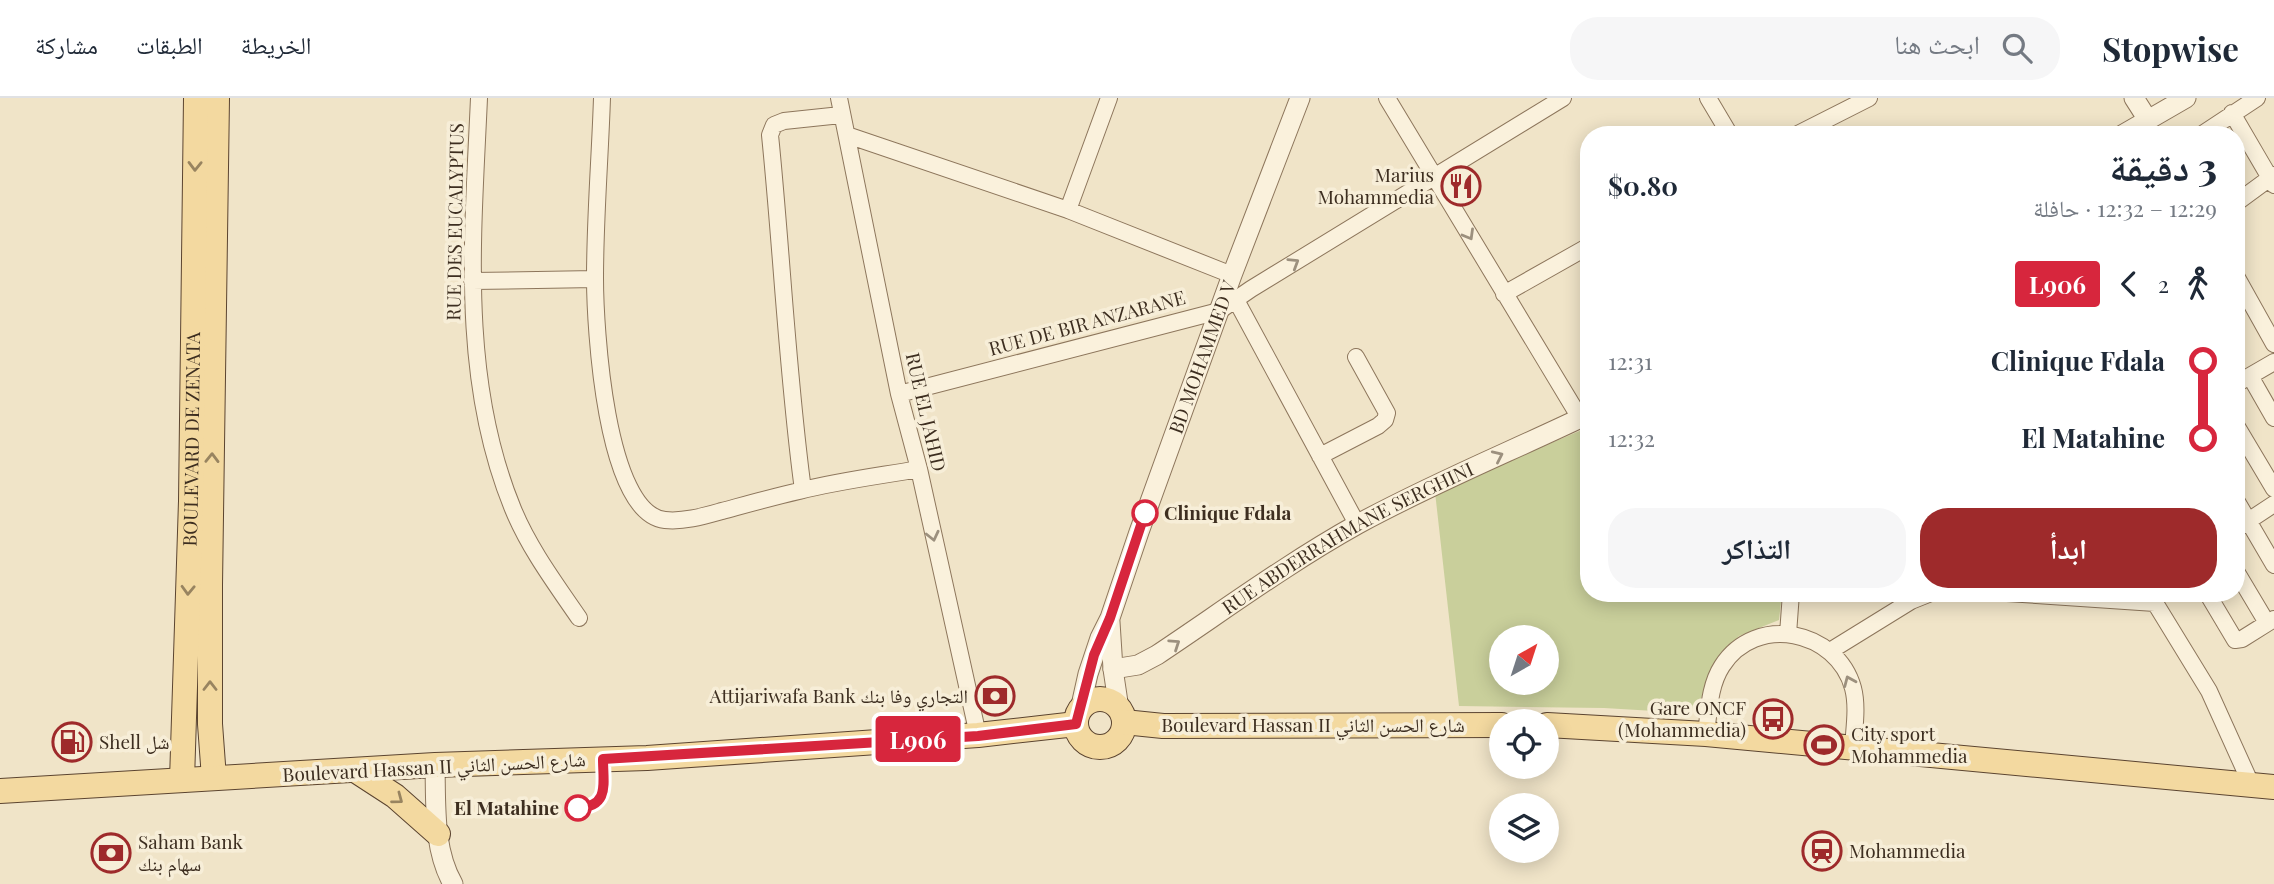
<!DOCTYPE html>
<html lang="ar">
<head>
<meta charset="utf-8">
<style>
	body { margin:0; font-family:"Playfair Display","Noto Naskh Arabic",serif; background:#f6f6f7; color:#1f2937; direction:rtl; height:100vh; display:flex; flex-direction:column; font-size:26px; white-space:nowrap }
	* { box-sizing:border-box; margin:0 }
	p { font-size:23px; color:#747a83 }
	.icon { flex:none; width:38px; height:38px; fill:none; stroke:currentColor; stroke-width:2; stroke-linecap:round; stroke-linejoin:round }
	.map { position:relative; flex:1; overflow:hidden; direction:ltr }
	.sheet { position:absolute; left:1580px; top:28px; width:665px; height:476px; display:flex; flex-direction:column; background:#fff; border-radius:28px; box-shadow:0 4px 18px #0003; direction:rtl }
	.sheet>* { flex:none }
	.badge { padding:0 14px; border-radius:5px; font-size:24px; line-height:46px }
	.needle { width:46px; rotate:39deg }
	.buttons { position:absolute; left:1489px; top:527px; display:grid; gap:14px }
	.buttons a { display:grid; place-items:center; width:70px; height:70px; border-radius:50%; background:#fff; box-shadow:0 4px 18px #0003; font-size:35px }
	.map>.badge { position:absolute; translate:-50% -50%; box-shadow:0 0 0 4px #fff }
	.legs { display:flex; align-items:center; gap:10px; height:77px; padding:0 28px; font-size:23px }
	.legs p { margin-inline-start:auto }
	.overview { display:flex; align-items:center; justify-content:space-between; height:119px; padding:0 28px }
	h1 { font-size:38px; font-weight:800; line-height:52px }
	.button { display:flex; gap:14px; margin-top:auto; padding:14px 28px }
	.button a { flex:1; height:80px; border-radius:28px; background:#9e2a2b; color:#fff; font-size:28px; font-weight:800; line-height:80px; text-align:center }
	.button a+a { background:#f6f6f7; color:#1f2937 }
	ul { padding:0 28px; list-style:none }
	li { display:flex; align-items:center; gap:24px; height:77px; font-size:26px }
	li i { display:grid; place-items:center; width:10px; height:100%; margin:0 9px; background:currentColor }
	li i::after { content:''; width:18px; height:18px; margin:-9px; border:5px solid; border-radius:50%; background:#fff }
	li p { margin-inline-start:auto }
	li:first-child i { background:linear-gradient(#0000 50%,currentColor 0) }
	li:last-child i { background:linear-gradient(currentColor 50%,#0000 0) }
	header { display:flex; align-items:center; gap:42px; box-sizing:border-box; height:98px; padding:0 35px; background:#fff; border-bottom:2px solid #e0e1e3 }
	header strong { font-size:33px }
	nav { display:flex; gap:38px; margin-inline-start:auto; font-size:24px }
	.search { width:490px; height:63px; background:#f6f6f7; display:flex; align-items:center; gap:18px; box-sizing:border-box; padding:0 24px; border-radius:28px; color:#747a83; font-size:26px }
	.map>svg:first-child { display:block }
	.green { fill:#c9cf9b; fill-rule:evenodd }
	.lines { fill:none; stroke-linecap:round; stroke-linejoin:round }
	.minor-casing { stroke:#8d765c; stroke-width:18 }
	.tertiary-casing { stroke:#8d765c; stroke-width:21 }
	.primary-casing { stroke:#5b4430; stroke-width:26 }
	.minor { stroke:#faf1dc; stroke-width:16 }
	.tertiary { stroke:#faf1dc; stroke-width:19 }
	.primary { stroke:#f3d9a0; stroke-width:24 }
	.oneway { stroke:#988460 }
	.oneway2 { stroke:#9c907e }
	.line-1-casing { stroke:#fff; stroke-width:16 }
	.line-1 { stroke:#d7263d; stroke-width:10 }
	.stop-1-dot { fill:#fff; stroke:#d7263d; stroke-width:3.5 }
	.labels { text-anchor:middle; stroke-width:7; stroke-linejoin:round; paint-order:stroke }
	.poi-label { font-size:19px; fill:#3d2e20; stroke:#f7eed8; text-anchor:start }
	.street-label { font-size:19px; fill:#3d2e20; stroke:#f7eed8 }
	.stop-label { font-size:19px; font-weight:bold; fill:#3d2e20; stroke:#f7eed8; text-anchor:start }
</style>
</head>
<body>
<header>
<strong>Stopwise</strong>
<div class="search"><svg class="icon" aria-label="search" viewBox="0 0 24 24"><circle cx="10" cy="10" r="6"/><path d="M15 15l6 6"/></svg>ابحث هنا</div>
<nav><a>الخريطة</a><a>الطبقات</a><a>مشاركة</a></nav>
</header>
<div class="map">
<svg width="2274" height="786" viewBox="0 0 2274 786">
	<rect width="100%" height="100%" fill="#f0e4c8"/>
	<path class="green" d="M1589,329V495H1782L1779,522L1739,538L1710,573L1700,604L1688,615L1604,610L1459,608L1435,394ZM1502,539H1547V584H1502Z"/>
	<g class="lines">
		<g class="minor-casing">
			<path id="minor" d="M479,0C473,137 459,280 513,411C529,450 555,485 579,520
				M602,0C600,60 595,120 595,180C595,227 605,416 665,422C684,424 704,418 722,413C748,406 773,399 799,393C838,383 879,378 919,371
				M839,0L899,296L919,371L978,637
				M1387,0L1580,320
				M1708,0L1730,37
				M2232,15L2274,87
				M847,37L1068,112L1232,177
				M1796,37L1869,0
				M2201,37L2257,0
				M2236,105L2274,77
				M1068,112L1109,0
				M2236,178L2274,246
				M472,183L595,181
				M1504,196L1589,148
				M1236,202L1357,426
				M2250,278L2274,320
				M2236,286L2274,264
				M899,296L1219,213L1251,191L1563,0
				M2236,327L2274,391
				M1320,358L1378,328L1385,322L1387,315L1356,259
				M803,392C787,274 782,155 770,37L774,27L784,23L841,17
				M2236,402L2274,467
				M2236,431L2274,406
				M2236,473L2267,525
				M2007,495L2155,505
				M2149,495L2209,593L2251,686
				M2207,495L2235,542L2242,541L2274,521
				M1788,536L1791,495
				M1830,553L1911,503L1931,495
				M1706,636C1709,614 1709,588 1722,568C1756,515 1837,532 1853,590C1858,609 1854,631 1853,650"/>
		</g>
		<g class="tertiary-casing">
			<g id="tertiary">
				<path d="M2134,0L2148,22"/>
				<path d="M2122,37L2186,0"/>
				<path d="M1110,524L1113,571L1119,611"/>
				<path id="s1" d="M1113,571L1138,567L1157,557C1223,513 1288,465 1358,426C1433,385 1512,353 1589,316"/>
				<path id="s2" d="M1080,612L1088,576L1100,540L1110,520L1139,434L1232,177L1300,0"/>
				<path d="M435,667C436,707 433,751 453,786"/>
			</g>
		</g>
		<g class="primary-casing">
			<g id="primary">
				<circle cx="1100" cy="625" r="24"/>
				<path d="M1124,624L1163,628L1502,627"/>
				<path d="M1547,627L1706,636L2274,689"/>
				<path d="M355,672L395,698L438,736"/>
				<path d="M214,680L210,626V487L217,0"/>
				<path id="s3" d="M182,682L191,403L196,0"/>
				<path d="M0,693L435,667L647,660L978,637L1076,626"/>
			</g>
		</g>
		<use href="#minor" class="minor"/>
		<use href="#tertiary" class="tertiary"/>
		<use href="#primary" class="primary"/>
	</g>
	<defs><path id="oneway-chevron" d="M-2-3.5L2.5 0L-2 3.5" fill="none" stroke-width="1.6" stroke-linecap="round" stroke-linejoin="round" transform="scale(1.75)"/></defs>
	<g class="oneway">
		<use href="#oneway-chevron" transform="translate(195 68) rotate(91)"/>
		<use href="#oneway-chevron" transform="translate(212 360) rotate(-89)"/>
		<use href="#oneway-chevron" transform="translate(188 492) rotate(92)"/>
		<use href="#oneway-chevron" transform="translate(210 588) rotate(-90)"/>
		<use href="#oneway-chevron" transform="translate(398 701) rotate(37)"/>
	</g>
	<g class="oneway2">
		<use href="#oneway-chevron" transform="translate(1469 137) rotate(60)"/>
		<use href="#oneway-chevron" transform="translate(1294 165) rotate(-32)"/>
		<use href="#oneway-chevron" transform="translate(1498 358) rotate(-25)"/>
		<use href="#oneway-chevron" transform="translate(933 438) rotate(77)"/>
		<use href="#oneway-chevron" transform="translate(1175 546) rotate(-34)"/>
		<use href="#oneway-chevron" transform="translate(1849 583) rotate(-113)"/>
	</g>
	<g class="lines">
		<g class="line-1-casing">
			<path id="line-1" d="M578,710C610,708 603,686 603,661L978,638L1076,626L1094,557L1110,520L1145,415"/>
		</g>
		<use href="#line-1" class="line-1"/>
	</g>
	<defs>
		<g id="restaurant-ring" transform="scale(2.0125)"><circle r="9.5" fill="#f7eed8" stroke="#9e2a2b" stroke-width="1.5"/><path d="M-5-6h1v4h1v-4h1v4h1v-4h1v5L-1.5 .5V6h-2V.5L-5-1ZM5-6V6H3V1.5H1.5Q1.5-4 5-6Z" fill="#9e2a2b"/></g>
		<g id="bank-ring" transform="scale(2.0125)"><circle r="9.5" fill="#f7eed8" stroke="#9e2a2b" stroke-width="1.5"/><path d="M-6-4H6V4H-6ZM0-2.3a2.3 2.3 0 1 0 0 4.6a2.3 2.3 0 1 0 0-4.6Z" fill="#9e2a2b"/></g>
		<g id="bus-ring" transform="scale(2.0125)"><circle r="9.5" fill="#f7eed8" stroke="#9e2a2b" stroke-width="1.5"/><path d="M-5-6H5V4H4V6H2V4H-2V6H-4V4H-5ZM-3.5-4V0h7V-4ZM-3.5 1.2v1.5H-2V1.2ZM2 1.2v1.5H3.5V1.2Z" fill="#9e2a2b"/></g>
		<g id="fuel-ring" transform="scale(2.0125)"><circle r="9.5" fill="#f7eed8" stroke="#9e2a2b" stroke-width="1.5"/><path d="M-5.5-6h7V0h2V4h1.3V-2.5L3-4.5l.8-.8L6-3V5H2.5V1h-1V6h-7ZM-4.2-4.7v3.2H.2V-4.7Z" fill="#9e2a2b"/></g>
		<g id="stadium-ring" transform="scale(2.0125)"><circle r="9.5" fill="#f7eed8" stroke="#9e2a2b" stroke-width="1.5"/><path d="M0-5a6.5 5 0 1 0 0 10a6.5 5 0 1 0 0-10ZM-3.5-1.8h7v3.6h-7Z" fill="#9e2a2b"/></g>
		<g id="station-ring" transform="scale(2.0125)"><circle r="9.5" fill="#f7eed8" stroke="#9e2a2b" stroke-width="1.5"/><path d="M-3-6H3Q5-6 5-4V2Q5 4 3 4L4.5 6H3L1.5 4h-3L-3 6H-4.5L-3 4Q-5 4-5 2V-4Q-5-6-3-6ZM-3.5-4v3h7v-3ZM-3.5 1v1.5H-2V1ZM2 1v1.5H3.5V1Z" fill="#9e2a2b"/></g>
	</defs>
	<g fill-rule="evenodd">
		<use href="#restaurant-ring" x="1461" y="88"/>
		<use href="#bank-ring" x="995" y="598"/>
		<use href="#bus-ring" x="1773" y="621"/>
		<use href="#fuel-ring" x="72" y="644"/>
		<use href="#stadium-ring" x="1824" y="647"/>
		<use href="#station-ring" x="1822" y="753"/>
		<use href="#bank-ring" x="111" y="755"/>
	</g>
	<g class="stop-1-dot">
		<circle cx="1145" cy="415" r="12"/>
		<circle cx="578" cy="710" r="12"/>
	</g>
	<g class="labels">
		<g class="poi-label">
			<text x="1434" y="84" text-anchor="end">Marius<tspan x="1434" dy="22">Mohammedia</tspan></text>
			<text x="968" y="605" text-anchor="end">Attijariwafa Bank التجاري وفا بنك</text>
			<text x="1746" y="617" text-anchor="end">Gare ONCF<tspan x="1746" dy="22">(Mohammedia)</tspan></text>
			<text x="1851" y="643">City sport<tspan x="1851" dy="22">Mohammedia</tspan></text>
			<text x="99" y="651">Shell شل</text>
			<text x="138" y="751">Saham Bank<tspan x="138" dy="22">سهام بنك</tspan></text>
			<text x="1849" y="760">Mohammedia</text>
		</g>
		<g class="street-label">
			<text transform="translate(455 124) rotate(-89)" y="7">RUE DES EUCALYPTUS</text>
			<text transform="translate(1087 225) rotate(-15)" y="7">RUE DE BIR ANZARANE</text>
			<text dy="7" stroke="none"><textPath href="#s2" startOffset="374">BD MOHAMMED V</textPath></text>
			<text transform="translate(926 314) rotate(77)" y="7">RUE EL JAHID</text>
			<text dy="7" stroke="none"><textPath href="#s3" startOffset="341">BOULEVARD DE ZENATA</textPath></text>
			<text dy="7" stroke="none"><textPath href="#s1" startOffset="271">RUE ABDERRAHMANE SERGHINI</textPath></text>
			<text x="1313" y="634">Boulevard Hassan II شارع الحسن الثاني</text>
			<text transform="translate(434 669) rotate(-3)" y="7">Boulevard Hassan II شارع الحسن الثاني</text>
		</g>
		<g class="stop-label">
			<text x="1164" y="422">Clinique Fdala</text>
			<text x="559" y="717" text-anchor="end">El Matahine</text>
		</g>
	</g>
</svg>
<div class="buttons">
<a><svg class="needle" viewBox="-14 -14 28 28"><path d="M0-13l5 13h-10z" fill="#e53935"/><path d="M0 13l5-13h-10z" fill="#747a83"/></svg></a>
<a><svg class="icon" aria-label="locate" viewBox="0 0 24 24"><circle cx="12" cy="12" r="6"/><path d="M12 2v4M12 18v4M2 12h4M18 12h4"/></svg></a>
<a><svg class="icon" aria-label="layers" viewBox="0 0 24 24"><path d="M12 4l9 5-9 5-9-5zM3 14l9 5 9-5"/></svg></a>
</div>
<b class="badge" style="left:918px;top:641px;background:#d7263d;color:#fff">L906</b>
<section class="sheet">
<div class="overview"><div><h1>3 دقيقة</h1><p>12:29 – 12:32 · حافلة</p></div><b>$0.80</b></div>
<div class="legs"><svg class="icon" aria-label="walk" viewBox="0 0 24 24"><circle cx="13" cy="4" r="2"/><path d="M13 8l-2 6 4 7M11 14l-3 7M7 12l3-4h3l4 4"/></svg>2<svg class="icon" aria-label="back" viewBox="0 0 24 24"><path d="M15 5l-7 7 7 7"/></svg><b class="badge" style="background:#d7263d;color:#fff">L906</b></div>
<ul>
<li><i style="color:#d7263d"></i><b>Clinique Fdala</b><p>12:31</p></li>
<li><i style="color:#d7263d"></i><b>El Matahine</b><p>12:32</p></li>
</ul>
<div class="button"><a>ابدأ</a><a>التذاكر</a></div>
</section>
</div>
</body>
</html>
